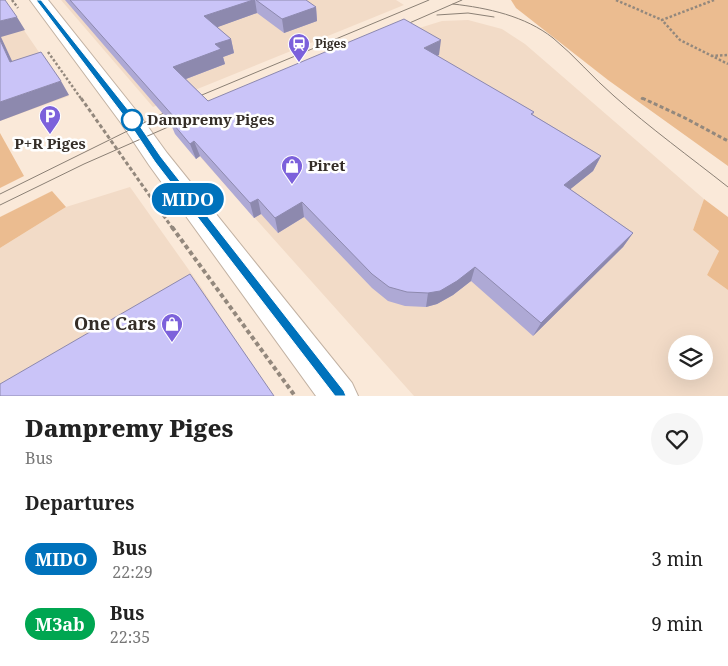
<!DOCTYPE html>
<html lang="en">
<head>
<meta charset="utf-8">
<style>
	body { margin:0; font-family:"Noto Serif",serif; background:#f6f6f6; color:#222; height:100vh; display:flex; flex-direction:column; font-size:19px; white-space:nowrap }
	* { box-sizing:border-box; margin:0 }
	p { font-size:16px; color:#767676 }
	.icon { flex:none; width:28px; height:28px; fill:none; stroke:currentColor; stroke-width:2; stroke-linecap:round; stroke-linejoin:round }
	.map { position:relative; height:396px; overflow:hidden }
	.side { display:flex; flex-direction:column; background:#fff; flex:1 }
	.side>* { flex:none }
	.badge { padding:0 10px; border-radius:16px; font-size:18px; line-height:32px }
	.controls { position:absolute; left:668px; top:335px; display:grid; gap:10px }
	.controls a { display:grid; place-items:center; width:45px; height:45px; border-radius:50%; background:#fff; box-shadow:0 5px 20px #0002; font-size:25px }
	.map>.badge { position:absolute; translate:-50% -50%; box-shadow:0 0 0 2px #fff }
	h2 { padding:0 25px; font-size:19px; line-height:45px }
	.round { display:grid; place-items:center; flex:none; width:52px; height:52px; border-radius:26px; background:#f6f6f6 }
	.head { display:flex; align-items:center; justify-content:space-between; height:85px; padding:0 25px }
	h1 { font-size:24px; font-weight:800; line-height:38px }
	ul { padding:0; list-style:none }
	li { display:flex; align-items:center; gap:15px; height:65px; padding:0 25px }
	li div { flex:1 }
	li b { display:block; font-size:19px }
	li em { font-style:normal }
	li .badge { min-width:55px; font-weight:700; text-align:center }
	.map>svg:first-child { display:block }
	.built { fill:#f2dbc7; fill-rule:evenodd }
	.green { fill:#ebbc90 }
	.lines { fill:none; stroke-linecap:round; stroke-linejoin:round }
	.major-casing { stroke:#c2b2a3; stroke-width:2 }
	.path-far2 { stroke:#93887d; stroke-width:2.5; stroke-dasharray:2.5 2; stroke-linecap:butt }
	.path-far1 { stroke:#93887d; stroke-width:3; stroke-dasharray:4 2.5; stroke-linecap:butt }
	.path { stroke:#93887d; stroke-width:4; stroke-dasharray:4.5 3; stroke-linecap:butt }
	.major { fill:#fff; fill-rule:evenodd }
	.tram { stroke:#8b8075; stroke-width:1 }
	.wall { fill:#aea9d5 }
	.shaded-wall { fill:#8d89ae }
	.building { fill:#cac4f8; stroke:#8d89ae }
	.line { fill:#0072bc; stroke:#fff }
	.stop-dot { fill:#fff; stroke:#0072bc; stroke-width:2.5 }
	.labels { text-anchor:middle; stroke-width:5; stroke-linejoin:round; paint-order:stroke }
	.far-poi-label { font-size:12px; font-weight:bold; fill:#342d27; stroke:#fff; text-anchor:start }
	.stop-label { font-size:15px; font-weight:bold; fill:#342d27; stroke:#fff; text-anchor:start }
	.poi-label { font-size:15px; font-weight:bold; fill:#342d27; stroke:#fff }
	.near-poi-label { font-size:18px; font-weight:bold; fill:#342d27; stroke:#fff; text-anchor:end }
</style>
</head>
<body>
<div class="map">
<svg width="728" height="396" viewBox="0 0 728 396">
	<rect width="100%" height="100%" fill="#fae9d9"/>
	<path class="built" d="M61,0H396L404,5L153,107Z
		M17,20L69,96L0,121V23Z
		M468,20L502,29L525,44L704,199L693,230L719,251L707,275L728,290V396H414L177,131L403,33L442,21ZM676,344H704V371H676Z
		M130,187L201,287L272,396H0V248L66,207Z"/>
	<path class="green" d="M511,0H728V166L608,80L516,8Z
		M0,133L24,176L0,188Z
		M52,191L66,207L0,248V217Z
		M704,199L728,217V290L707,275L719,251L693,230Z"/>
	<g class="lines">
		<g class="major-casing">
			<path id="major" d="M30,0H48L138,113L167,153L352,383L358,396H316L149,165L121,123Z"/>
		</g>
		<path class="path-far2" d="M12,0L18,8
			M616,0L662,20
			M714,0L662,20L680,40L728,64
			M48,52L82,100
			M711,56L728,55
			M641,98L645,100"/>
		<path class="path-far1" d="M81,98L173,229
			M642,98L685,118L728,141"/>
		<path class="path" d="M172,227L295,396"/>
		<use href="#major" class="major"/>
		<path class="tram" d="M453,4C488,8 525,16 553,38C575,56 593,78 614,96C650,128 690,157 728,187
			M437,15L468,13L494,17
			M398,28L462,0
			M190,100L429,0
			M0,194L174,108
			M0,205L84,164L184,120"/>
	</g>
	<path class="wall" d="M65,0H306L316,7L317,21L284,33L257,13L217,27L231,39L234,53L223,57L225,64L186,79L208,101L439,55L437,56L534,112L533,115L601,156L593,171L570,189L633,233L623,247L533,336L471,281L453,295L437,304L426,307L405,306L388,301L372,288L304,217L278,233L261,214L254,218L200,156L196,159L175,134L170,122Z"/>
	<path class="shaded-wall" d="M253,0H255L257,13L207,31L204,16Z
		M316,7L317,21L284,33L282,19Z
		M17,17L25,30L1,37L19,76L10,62L0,40V21Z
		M231,39L234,53L223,57L225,64L178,82L173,67L215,44Z
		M441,40L439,55L423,63L424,48Z
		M61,81L69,95L0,121V102Z
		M194,141L200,156L196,159L190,144Z
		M601,156L593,171L557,200L564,185Z
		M258,199L261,214L254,218L250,203Z
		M302,202L304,217L278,233L275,218Z
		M633,233L623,247L533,336L541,323Z
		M475,267L471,281L453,295L437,304L426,307L428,293Z"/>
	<path class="building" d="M0,0H5L17,17L0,21Z
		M70,0H253L204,16L231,39L215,44L221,49L173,67L208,101L404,19L441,40L424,48L534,112L531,114L601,156L564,185L633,233L541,323L475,267L457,281L440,291L428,293L407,292L389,287L372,274L302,202L275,218L258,199L250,203L194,141L190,144L169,119L174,117Z
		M256,0H306L316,7L282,19Z
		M0,40L10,62L41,52L61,81L0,102Z
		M190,274L274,396H0V384Z"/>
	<path class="line" d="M36,0H41L133,116L161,157L344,391L346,396H335L155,162L127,120Z"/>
	<defs>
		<g id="station-pin" transform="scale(1.125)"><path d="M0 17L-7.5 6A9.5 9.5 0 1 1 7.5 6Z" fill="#7c61db" stroke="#fff"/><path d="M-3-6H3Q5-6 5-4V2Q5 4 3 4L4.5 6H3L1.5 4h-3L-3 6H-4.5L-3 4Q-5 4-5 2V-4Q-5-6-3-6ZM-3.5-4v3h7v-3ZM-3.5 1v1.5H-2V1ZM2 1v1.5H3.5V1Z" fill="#fff"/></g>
		<g id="parking-pin" transform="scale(1.125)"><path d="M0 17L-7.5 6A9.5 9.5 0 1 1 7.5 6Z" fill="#7c61db" stroke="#fff"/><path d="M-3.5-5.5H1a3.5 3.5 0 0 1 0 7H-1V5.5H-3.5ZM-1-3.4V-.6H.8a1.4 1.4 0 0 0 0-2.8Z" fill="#fff"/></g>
		<g id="shop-pin" transform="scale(1.125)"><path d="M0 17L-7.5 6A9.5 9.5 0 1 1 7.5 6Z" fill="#7c61db" stroke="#fff"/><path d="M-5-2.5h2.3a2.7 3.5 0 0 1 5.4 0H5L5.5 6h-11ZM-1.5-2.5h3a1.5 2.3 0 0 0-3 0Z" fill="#fff"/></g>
	</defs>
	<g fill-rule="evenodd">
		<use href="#station-pin" x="299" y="44"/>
		<use href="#parking-pin" x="50" y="116"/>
		<use href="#shop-pin" x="292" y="166"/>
		<use href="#shop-pin" x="172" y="324"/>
	</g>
	<circle class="stop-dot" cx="132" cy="120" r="10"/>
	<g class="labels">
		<g class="far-poi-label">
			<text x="315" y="48">Piges</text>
		</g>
		<g class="stop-label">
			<text x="147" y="125">Dampremy Piges</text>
		</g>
		<g class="poi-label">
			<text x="50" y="149">P+R Piges</text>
			<text x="308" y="171" text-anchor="start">Piret</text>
		</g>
		<g class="near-poi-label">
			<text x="156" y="330">One Cars</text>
		</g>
	</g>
</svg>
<div class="controls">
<a><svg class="icon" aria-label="layers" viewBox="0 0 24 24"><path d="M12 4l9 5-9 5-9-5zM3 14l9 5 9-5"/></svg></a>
</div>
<b class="badge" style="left:188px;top:199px;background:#0072bc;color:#fff">MIDO</b>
</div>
<section class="side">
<div class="head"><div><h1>Dampremy Piges</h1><p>Bus</p></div><a class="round"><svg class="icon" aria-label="heart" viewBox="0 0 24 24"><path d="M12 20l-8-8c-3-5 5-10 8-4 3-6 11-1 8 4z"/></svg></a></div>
<h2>Departures</h2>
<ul>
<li><span class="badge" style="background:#0072bc;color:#fff">MIDO</span><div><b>Bus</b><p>22:29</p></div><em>3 min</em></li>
<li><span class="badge" style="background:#00a651;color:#fff">M3ab</span><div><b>Bus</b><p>22:35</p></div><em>9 min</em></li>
</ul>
</section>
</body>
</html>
